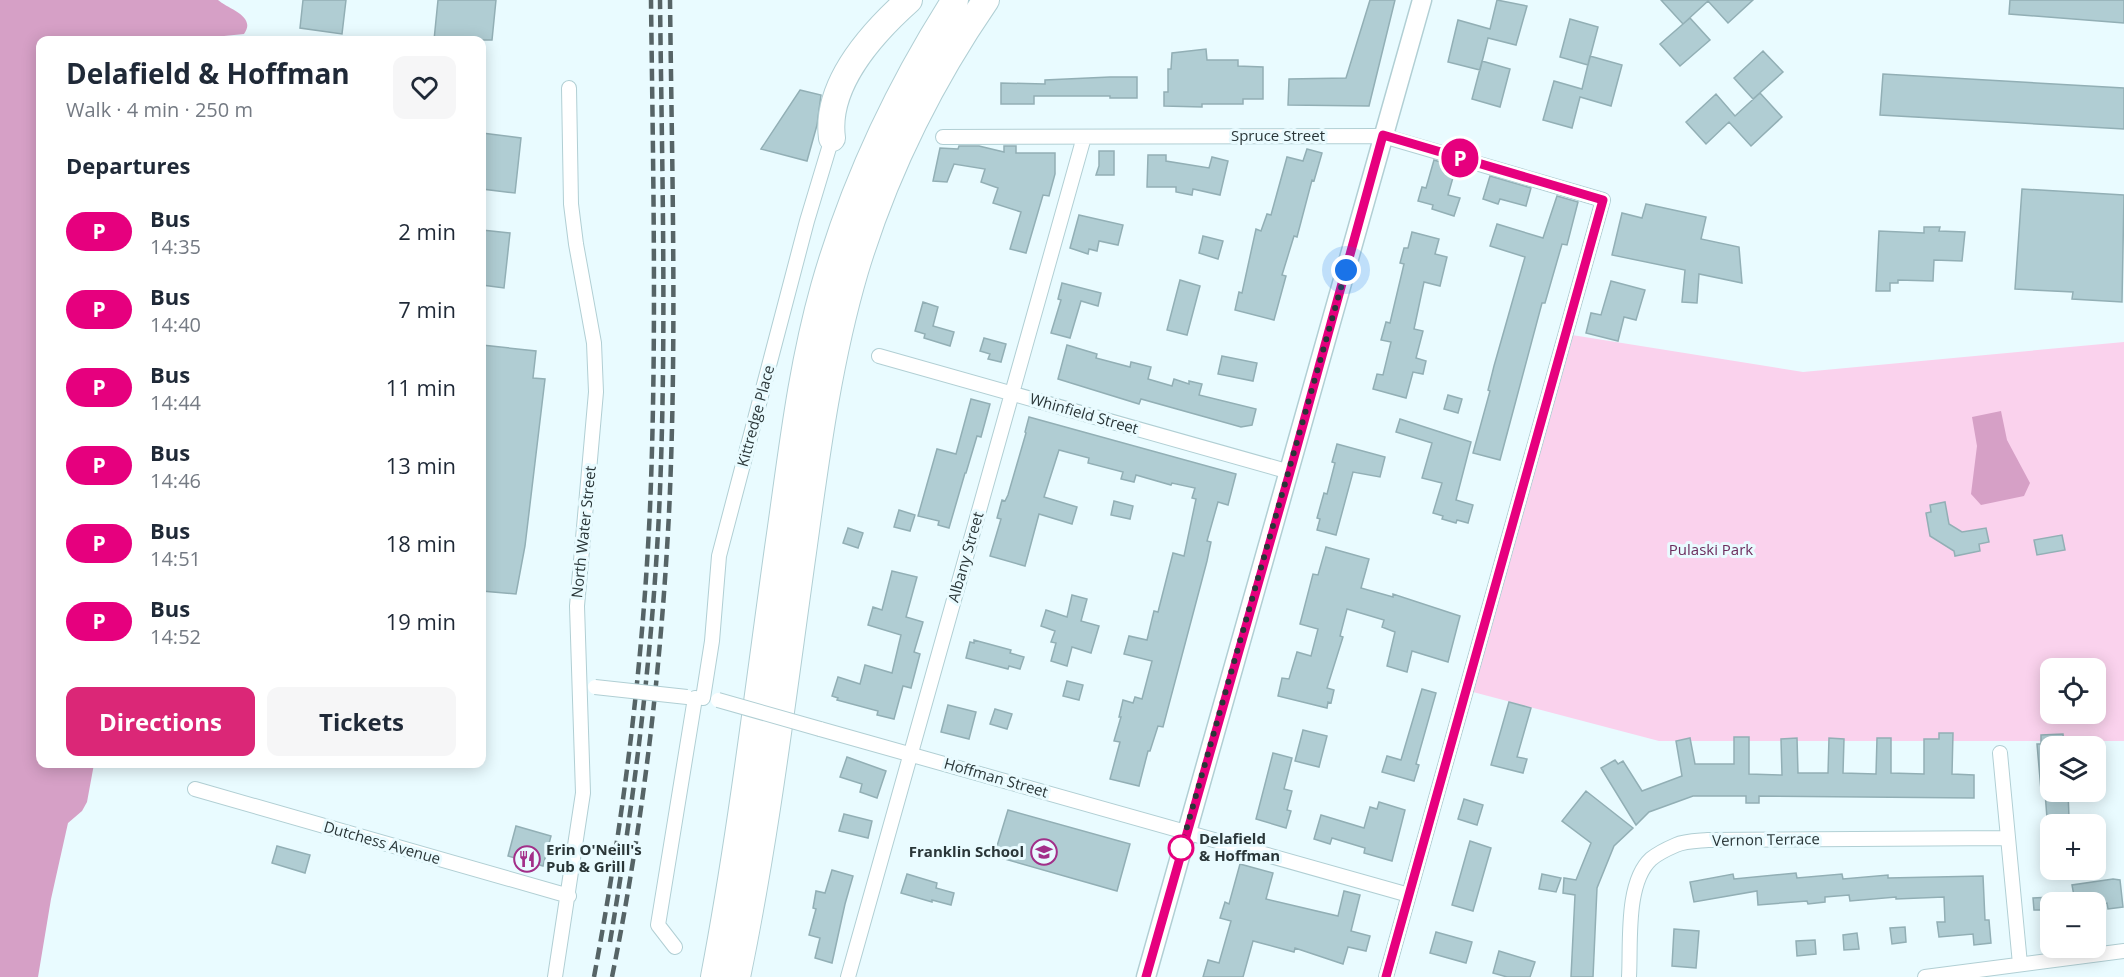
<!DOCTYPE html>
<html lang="en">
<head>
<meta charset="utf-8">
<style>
	body { margin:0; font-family:"Open Sans",sans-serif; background:#f6f6f7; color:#1f2937; height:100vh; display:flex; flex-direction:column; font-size:22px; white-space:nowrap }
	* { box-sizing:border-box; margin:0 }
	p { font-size:20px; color:#747a83 }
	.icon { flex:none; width:33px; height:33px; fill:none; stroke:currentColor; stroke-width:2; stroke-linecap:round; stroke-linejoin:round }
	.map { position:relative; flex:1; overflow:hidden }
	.panel { position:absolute; left:36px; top:36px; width:450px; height:732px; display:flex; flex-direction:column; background:#fff; border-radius:12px; box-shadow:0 3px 15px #0003 }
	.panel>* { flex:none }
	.badge { padding:0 12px; border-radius:20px; font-size:21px; line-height:39px }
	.fabs { position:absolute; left:2040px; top:658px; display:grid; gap:12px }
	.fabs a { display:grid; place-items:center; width:66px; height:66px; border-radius:12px; background:#fff; box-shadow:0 3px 15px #0003; font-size:30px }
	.you { position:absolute; width:30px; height:30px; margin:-15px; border:4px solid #fff; border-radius:50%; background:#1a73e8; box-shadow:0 0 0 9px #1a73e833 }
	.map>.badge { position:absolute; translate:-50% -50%; box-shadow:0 0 0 3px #fff }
	h2 { padding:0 30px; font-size:22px; line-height:54px }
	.round { display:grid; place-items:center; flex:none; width:63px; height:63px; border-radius:12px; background:#f6f6f7 }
	.summary { display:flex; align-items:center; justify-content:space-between; height:102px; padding:0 30px }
	h1 { font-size:28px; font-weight:700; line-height:45px }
	.button { display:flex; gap:12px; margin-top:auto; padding:12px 30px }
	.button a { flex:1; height:69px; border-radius:12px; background:#db2777; color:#fff; font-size:24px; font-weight:700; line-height:69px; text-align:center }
	.button a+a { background:#f6f6f7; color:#1f2937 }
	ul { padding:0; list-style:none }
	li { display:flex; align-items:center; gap:18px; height:78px; padding:0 30px }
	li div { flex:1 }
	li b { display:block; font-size:22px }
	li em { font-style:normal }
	li .badge { min-width:66px; font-weight:700; text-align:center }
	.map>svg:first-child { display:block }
	.green { fill:#fad2ed; fill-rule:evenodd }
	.water { fill:#d6a0c6 }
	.building { fill:#b0cdd3; stroke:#92afb5; stroke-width:1.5 }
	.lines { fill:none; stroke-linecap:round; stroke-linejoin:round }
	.minor-casing { stroke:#b1cfd4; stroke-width:16 }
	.tertiary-casing { stroke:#b1cfd4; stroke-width:21 }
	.motorway-casing { stroke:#b1cfd4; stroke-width:28 }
	.minor { stroke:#fff; stroke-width:14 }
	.tertiary { stroke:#fff; stroke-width:18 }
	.motorway { stroke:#fff; stroke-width:26 }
	.rail { stroke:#566466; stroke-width:4.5; stroke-dasharray:12 6; stroke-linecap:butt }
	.minor-bridge-casing { stroke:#b1cfd4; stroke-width:16; stroke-linecap:butt }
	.minor-bridge { stroke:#fff; stroke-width:14 }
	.line-casing { stroke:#fff; stroke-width:14 }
	.line { stroke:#e6007e; stroke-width:9 }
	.walk { stroke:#2a3638; stroke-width:6; stroke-dasharray:0 10.8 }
	.stop-dot { fill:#fff; stroke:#e6007e; stroke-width:3 }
	.labels { text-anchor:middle; stroke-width:6; stroke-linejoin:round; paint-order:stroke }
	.street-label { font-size:15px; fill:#2a3638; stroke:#e9fbff }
	.park-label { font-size:15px; fill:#6c2c5d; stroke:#e9fbff }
	.stop-label { font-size:15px; font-weight:bold; fill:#2a3638; stroke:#e9fbff; text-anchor:start }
	.poi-label { font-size:15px; font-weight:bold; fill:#2a3638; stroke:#e9fbff; text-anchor:start }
</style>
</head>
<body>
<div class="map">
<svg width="2124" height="977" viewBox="0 0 2124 977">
	<rect width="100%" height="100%" fill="#e9fbff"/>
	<path class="green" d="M1572,335L1803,372L2124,342V741H1659L1473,692ZM2050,669H2096V714H2050Z"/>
	<path class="water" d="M0,0H218C228,9 257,16 244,34L224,36L213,40H40V764H94L87,802L82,811L68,823L51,899L38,977H0Z
		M2001,411L2007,440L2030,483L2024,496L1981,505L1971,494L1977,446L1972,417Z"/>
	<path class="building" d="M303,0H346L342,34L300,28Z
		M438,0H496L492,40H434Z
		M1370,0H1395L1369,106L1288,105L1289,79L1346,78Z
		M1497,0L1527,6L1516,45L1488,38L1480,70L1448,62L1458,20L1490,29Z
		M1661,0H1753L1728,23L1708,1L1683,24Z
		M2010,0H2124V23L2009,14Z
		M1690,18L1710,40L1680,66L1660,44Z
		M1570,19L1598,27L1588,65L1560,57Z
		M1206,49L1207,60H1238V66L1263,67V99H1243V104H1202V107L1164,106V92H1168V69H1171L1172,53Z
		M1763,51L1783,72L1753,99L1734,78Z
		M1590,56L1622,65L1611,106L1580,97L1572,128L1543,120L1554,81L1582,89Z
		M1482,61L1510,69L1500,107L1472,99Z
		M1883,74L2124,88V129L1880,115Z
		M1110,77H1137V98H1110V96H1034V104H1001V83L1045,84V80Z
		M800,90L821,95L817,125L807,161L761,149Z
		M1760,93L1782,117L1751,146L1729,122L1706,144L1686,122L1716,94L1735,116Z
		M482,133L521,138L515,193L482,189Z
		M959,146H979L1004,152V146H1016V153H1055V174L1049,196L1043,195L1026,253L1010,249L1021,212L993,203L998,188L981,182L985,169L954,164L947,182L933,181L940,148L958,149Z
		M1307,149L1322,153L1314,181L1312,180L1297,237L1294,236L1282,275L1286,276L1274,320L1235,310L1239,292L1242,293L1256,229L1261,231L1267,214L1271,215L1287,157L1303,161Z
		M1099,151H1114V175H1096L1099,166Z
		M1148,155H1166V161L1209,168L1212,157L1228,161L1220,195L1193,189L1192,195L1176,192V187H1147Z
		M1434,160L1456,167L1448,195L1460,198L1454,216L1432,209L1433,205L1418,201L1422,187L1426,188Z
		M1490,176L1531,188L1526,206L1500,199L1498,204L1483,199Z
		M2022,189L2124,195L2122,302L2072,299L2073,292L2015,289Z
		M1557,196L1578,202L1567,245L1562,244L1545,303H1542L1500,460L1473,453L1490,391L1488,390L1494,366L1525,257L1490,246L1497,224L1543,238Z
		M1646,204L1706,217L1701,239L1739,247L1742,283L1699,274L1697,303L1682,302L1685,270L1612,255L1622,213L1642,218Z
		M1079,215L1123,225L1118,245L1099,241L1097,251L1089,249L1088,254L1070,248Z
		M1924,227H1940L1939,231L1965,232L1962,261L1934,260L1933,281L1898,280V283H1890V291H1876L1879,231L1924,233Z
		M482,230L510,233L504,288L482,285Z
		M1412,232L1439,239L1435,254L1447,257L1440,286L1424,282L1414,329L1423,331L1416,358L1426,361L1423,374L1413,372L1406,398L1373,389L1377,374L1383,375L1391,342L1381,340L1386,322L1390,323L1404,264L1400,263L1404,248H1408Z
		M1203,236L1223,241L1218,259L1199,253Z
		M1180,280L1200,286L1187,335L1167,330Z
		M1611,281L1645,290L1636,320L1624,317L1618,341L1586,333L1591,313L1601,315Z
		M1062,283L1101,293L1098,306L1081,301L1070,338L1051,333L1061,300L1058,299Z
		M923,302L938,307L933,326L954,332L950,346L924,338L925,334L915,331Z
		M984,338L1006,344L1001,362L988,359L990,354L980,351Z
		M482,345L536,351L533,378L545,379L525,546L516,594L482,591L485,575L482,574Z
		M1067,345L1097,354L1096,358L1130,367L1131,362L1151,367L1148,379L1172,386L1174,379L1189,384V381L1202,384L1199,395L1256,409L1252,425L1241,427L1141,399L1139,404L1058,379Z
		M1222,356L1257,363L1253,381L1218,374Z
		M1448,395L1462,399L1458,413L1444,409Z
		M971,399L990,404L981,437L977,436L966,473H965L949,528L938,525L939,521L918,516L937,449L956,454Z
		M1029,417L1236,474L1228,505L1218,502L1207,541L1211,542L1207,561L1163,727L1158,726L1150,751H1148L1139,786L1110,779L1120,742L1114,741L1121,717H1119L1123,700L1133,703L1135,697L1142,699L1152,661L1124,654L1129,636L1147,640L1154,611L1158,612L1173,553L1184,556L1196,499L1192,498L1195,488L1172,483L1171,485L1136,475L1134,482L1121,479L1123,472L1088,463L1089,458L1059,450L1044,497L1077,507L1072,524L1039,514L1025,566L990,556L1001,519L997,518L1002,500L1005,501L1008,495L1026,433L1025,432Z
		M1400,419L1471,442L1456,500L1473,505L1468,523L1457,520L1456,523L1442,519L1443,516L1433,513L1442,483L1422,478L1432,443L1396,432Z
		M1337,444L1385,457L1380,477L1353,472L1336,535L1317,530L1320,519L1317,518L1324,493L1327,494L1335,463L1332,462Z
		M1114,501L1133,506L1130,519L1111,515Z
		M1945,502L1949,524L1962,532L1986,528L1989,542L1979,544L1980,551L1955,556L1954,551L1930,536L1926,513L1931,512L1930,505Z
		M899,510L915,515L910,531L894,527Z
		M848,528L863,533L858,548L843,543Z
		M2062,535L2065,550L2037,555L2034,540Z
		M1326,547L1369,559L1361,588L1393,597V594L1460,616L1448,662L1412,651L1407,672L1387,666L1395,632L1382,627L1384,620L1347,609L1340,636L1343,637L1327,688L1334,690L1331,703L1328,702L1327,708L1278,696L1282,678L1289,679L1297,652L1311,656L1318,629L1300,624L1313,574L1318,575Z
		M892,571L917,577L906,617L923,622L914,652L920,654L911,688L903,686L894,719L877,715L878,711L837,700L838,698L832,696L838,677L860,684L865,665L892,673L901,635L868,625L873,607L882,610Z
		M1072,595L1087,599L1081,621L1099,626L1091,653L1072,647L1067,666L1051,661L1056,643L1051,642L1055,631L1041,626L1046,610L1067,617Z
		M974,640L1011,650L1010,653L1024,657L1020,669L1009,666L1008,669L966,658L970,642L974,643Z
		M1067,681L1083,685L1079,700L1063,696Z
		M1422,689L1436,693L1416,764L1419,765L1414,781L1382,772L1387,756L1401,760Z
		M1509,702L1531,708L1517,757L1527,759L1523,773L1491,765Z
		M948,705L976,712L969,739L941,732Z
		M995,709L1012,714L1007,729L990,724Z
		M1303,730L1327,736L1319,767L1295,761Z
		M1939,733H1953L1952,774L1974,775V798L1759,796V803H1746V796H1693L1649,812L1636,825L1601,768L1615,760L1618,764L1623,761L1642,791L1682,776L1676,741L1690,738L1695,764H1734V737H1749V774L1782,775L1781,739L1797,738L1798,773H1828L1829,738L1844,739L1843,773L1876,774L1877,738H1891V773L1924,774V739H1939Z
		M2063,734L2064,747H2050V789L2041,790L2037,744H2041V735Z
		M1273,753L1292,758L1284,789L1292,791L1287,810L1291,811L1286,828L1256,819Z
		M847,757L886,771L877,798L860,792L862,784L840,777Z
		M1586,791L1633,828L1614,846L1597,888L1593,977H1571L1575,895L1563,893L1564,878L1576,880L1591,843L1562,821Z
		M2045,792H2068L2069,817L2047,818Z
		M1464,799L1483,805L1477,825L1458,819Z
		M1379,802L1405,810L1392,861L1364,853L1365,848L1332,838L1330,844L1314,839L1321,815L1364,828L1370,807L1377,809Z
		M1008,810L1130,844L1117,891L994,856Z
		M844,814L872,821L868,838L839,831Z
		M516,826L551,836L543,866L508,856Z
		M1470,841L1491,848L1473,911L1452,905Z
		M277,846L310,855L305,873L272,863Z
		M1240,864L1273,873L1266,899L1338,916L1344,891L1360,895L1351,931L1370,936L1366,951L1348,947L1343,964L1295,948L1294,952L1253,941L1243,977H1203L1208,960L1219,963L1231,921L1220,918L1225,902L1229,904Z
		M832,870L853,876L845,904L832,963L815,958L820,938L809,935L816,909L813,908L816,891L825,893Z
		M1796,873L1797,878L1842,874L1843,879L1888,875V878L1983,876L1985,920H1989L1991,943L1974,945L1973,934L1939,937L1937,922H1945L1944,897L1896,899V897L1850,901L1849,895L1825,897V902L1808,904L1807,901L1758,905L1757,891L1694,902L1690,882L1733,874L1734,879Z
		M907,874L937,883L936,888L954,893L951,905L932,900V902L901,893Z
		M1542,874L1561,878L1556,892L1539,889Z
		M2113,879L2120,880L2123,907L2108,909L2107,903L2096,905V903H2075L2074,900V903H2050V910H2034L2033,898L2074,896L2072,885Z
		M1905,927L1906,942L1892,944L1890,928Z
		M1674,929L1699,931L1696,968L1672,966Z
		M1436,932L1472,942L1466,963L1430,953Z
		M1857,933L1859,949L1844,950L1843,935Z
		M1815,940L1816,954L1797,956L1796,941Z
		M1499,951L1535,962L1530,977H1507L1493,973Z"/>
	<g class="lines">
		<g class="minor-casing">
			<path id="minor" d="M943,137L1383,136L1603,200L1386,977
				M879,356L1290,472
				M703,698L712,641L719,556L807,221L832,138
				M820,729L1409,895
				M2000,753L2020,964
				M195,789L569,896
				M675,947L658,925L695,698
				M555,977L583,793L577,606L596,392L594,343L576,244L571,204L569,88
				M848,977C925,696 1007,418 1084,137
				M1629,977C1631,944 1625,883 1651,859C1657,854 1669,848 1676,845C1685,841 1698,841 1708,840L2008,838
				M1925,977L2124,951"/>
		</g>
		<g class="tertiary-casing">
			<path id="tertiary" d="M1146,977L1422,0"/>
		</g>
		<g class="motorway-casing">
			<path id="motorway" d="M832,138C825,85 872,33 909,0
				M714,977C741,835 758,691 778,548C791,460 800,372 824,287C853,185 898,89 955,0
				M737,977C766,837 783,694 803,552C816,458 828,363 855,271C884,175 929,83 986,0"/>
		</g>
		<use href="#minor" class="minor"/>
		<use href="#tertiary" class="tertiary"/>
		<use href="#motorway" class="motorway"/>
		<path class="rail" d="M610,942C634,800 652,657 659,513C667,342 662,171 660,0
			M594,977C623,822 643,665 650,508C657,339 653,169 651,0
			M612,977C643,824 661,669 669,513C677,342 672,171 670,0"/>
		<g class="minor-bridge-casing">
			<path id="minor-bridge" d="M595,687L687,697
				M718,700L820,729"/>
		</g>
		<use href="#minor-bridge" class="minor-bridge"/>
	</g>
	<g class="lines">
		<g class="line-casing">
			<path id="line" d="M1146,977L1290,472L1383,135L1603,200L1386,977"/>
		</g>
		<use href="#line" class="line"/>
		<path class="walk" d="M1181,848L1346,270"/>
	</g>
	<defs>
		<g id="school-ring" transform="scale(1.35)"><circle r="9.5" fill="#e9fbff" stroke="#a22f89" stroke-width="1.5"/><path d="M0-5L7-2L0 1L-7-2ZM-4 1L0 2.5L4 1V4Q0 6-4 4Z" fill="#a22f89"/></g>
		<g id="restaurant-ring" transform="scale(1.35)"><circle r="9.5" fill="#e9fbff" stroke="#a22f89" stroke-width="1.5"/><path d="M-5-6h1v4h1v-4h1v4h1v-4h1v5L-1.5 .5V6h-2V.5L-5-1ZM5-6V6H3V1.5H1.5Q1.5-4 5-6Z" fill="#a22f89"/></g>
	</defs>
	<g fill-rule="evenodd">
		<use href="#school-ring" x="1044" y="852"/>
		<use href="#restaurant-ring" x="527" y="859"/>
	</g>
	<circle class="stop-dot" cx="1181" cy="848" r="12"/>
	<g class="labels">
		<g class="street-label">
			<text x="1278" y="141">Spruce Street</text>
			<text transform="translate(1084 414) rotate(16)" y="5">Whinfield Street</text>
			<text transform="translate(756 416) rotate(-75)" y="5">Kittredge Place</text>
			<text transform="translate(584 532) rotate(-84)" y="5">North Water Street</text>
			<text transform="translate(966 557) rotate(-74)" y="5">Albany Street</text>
			<text transform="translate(996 778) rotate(16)" y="5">Hoffman Street</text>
			<text transform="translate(1766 840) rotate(-1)" y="5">Vernon Terrace</text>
			<text transform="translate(382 843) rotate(16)" y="5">Dutchess Avenue</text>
		</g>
		<g class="park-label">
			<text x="1711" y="555">Pulaski Park</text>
		</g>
		<g class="stop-label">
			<text x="1199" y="844">Delafield<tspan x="1199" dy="17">&amp; Hoffman</tspan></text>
		</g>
		<g class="poi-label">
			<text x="546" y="855">Erin O'Neill's<tspan x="546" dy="17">Pub &amp; Grill</tspan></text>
			<text x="1024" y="857" text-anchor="end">Franklin School</text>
		</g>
	</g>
</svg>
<div class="fabs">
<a><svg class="icon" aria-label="locate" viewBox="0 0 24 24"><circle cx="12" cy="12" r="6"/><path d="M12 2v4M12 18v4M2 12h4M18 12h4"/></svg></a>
<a><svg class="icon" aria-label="layers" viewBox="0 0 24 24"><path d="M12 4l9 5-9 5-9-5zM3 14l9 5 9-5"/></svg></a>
<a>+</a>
<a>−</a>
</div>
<div class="you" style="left:1346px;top:270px"></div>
<b class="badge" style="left:1460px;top:158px;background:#e6007e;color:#fff">P</b>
<section class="panel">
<div class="summary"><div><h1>Delafield &amp; Hoffman</h1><p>Walk · 4 min · 250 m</p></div><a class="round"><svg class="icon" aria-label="heart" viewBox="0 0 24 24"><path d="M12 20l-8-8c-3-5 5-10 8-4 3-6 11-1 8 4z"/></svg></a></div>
<h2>Departures</h2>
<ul>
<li><span class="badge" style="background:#e6007e;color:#fff">P</span><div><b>Bus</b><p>14:35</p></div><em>2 min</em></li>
<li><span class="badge" style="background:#e6007e;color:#fff">P</span><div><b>Bus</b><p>14:40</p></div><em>7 min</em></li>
<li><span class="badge" style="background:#e6007e;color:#fff">P</span><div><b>Bus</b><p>14:44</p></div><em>11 min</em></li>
<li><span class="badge" style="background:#e6007e;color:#fff">P</span><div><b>Bus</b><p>14:46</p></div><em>13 min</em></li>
<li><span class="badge" style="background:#e6007e;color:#fff">P</span><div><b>Bus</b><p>14:51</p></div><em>18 min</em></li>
<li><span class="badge" style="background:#e6007e;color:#fff">P</span><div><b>Bus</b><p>14:52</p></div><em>19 min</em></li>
</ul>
<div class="button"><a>Directions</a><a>Tickets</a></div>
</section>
</div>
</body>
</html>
